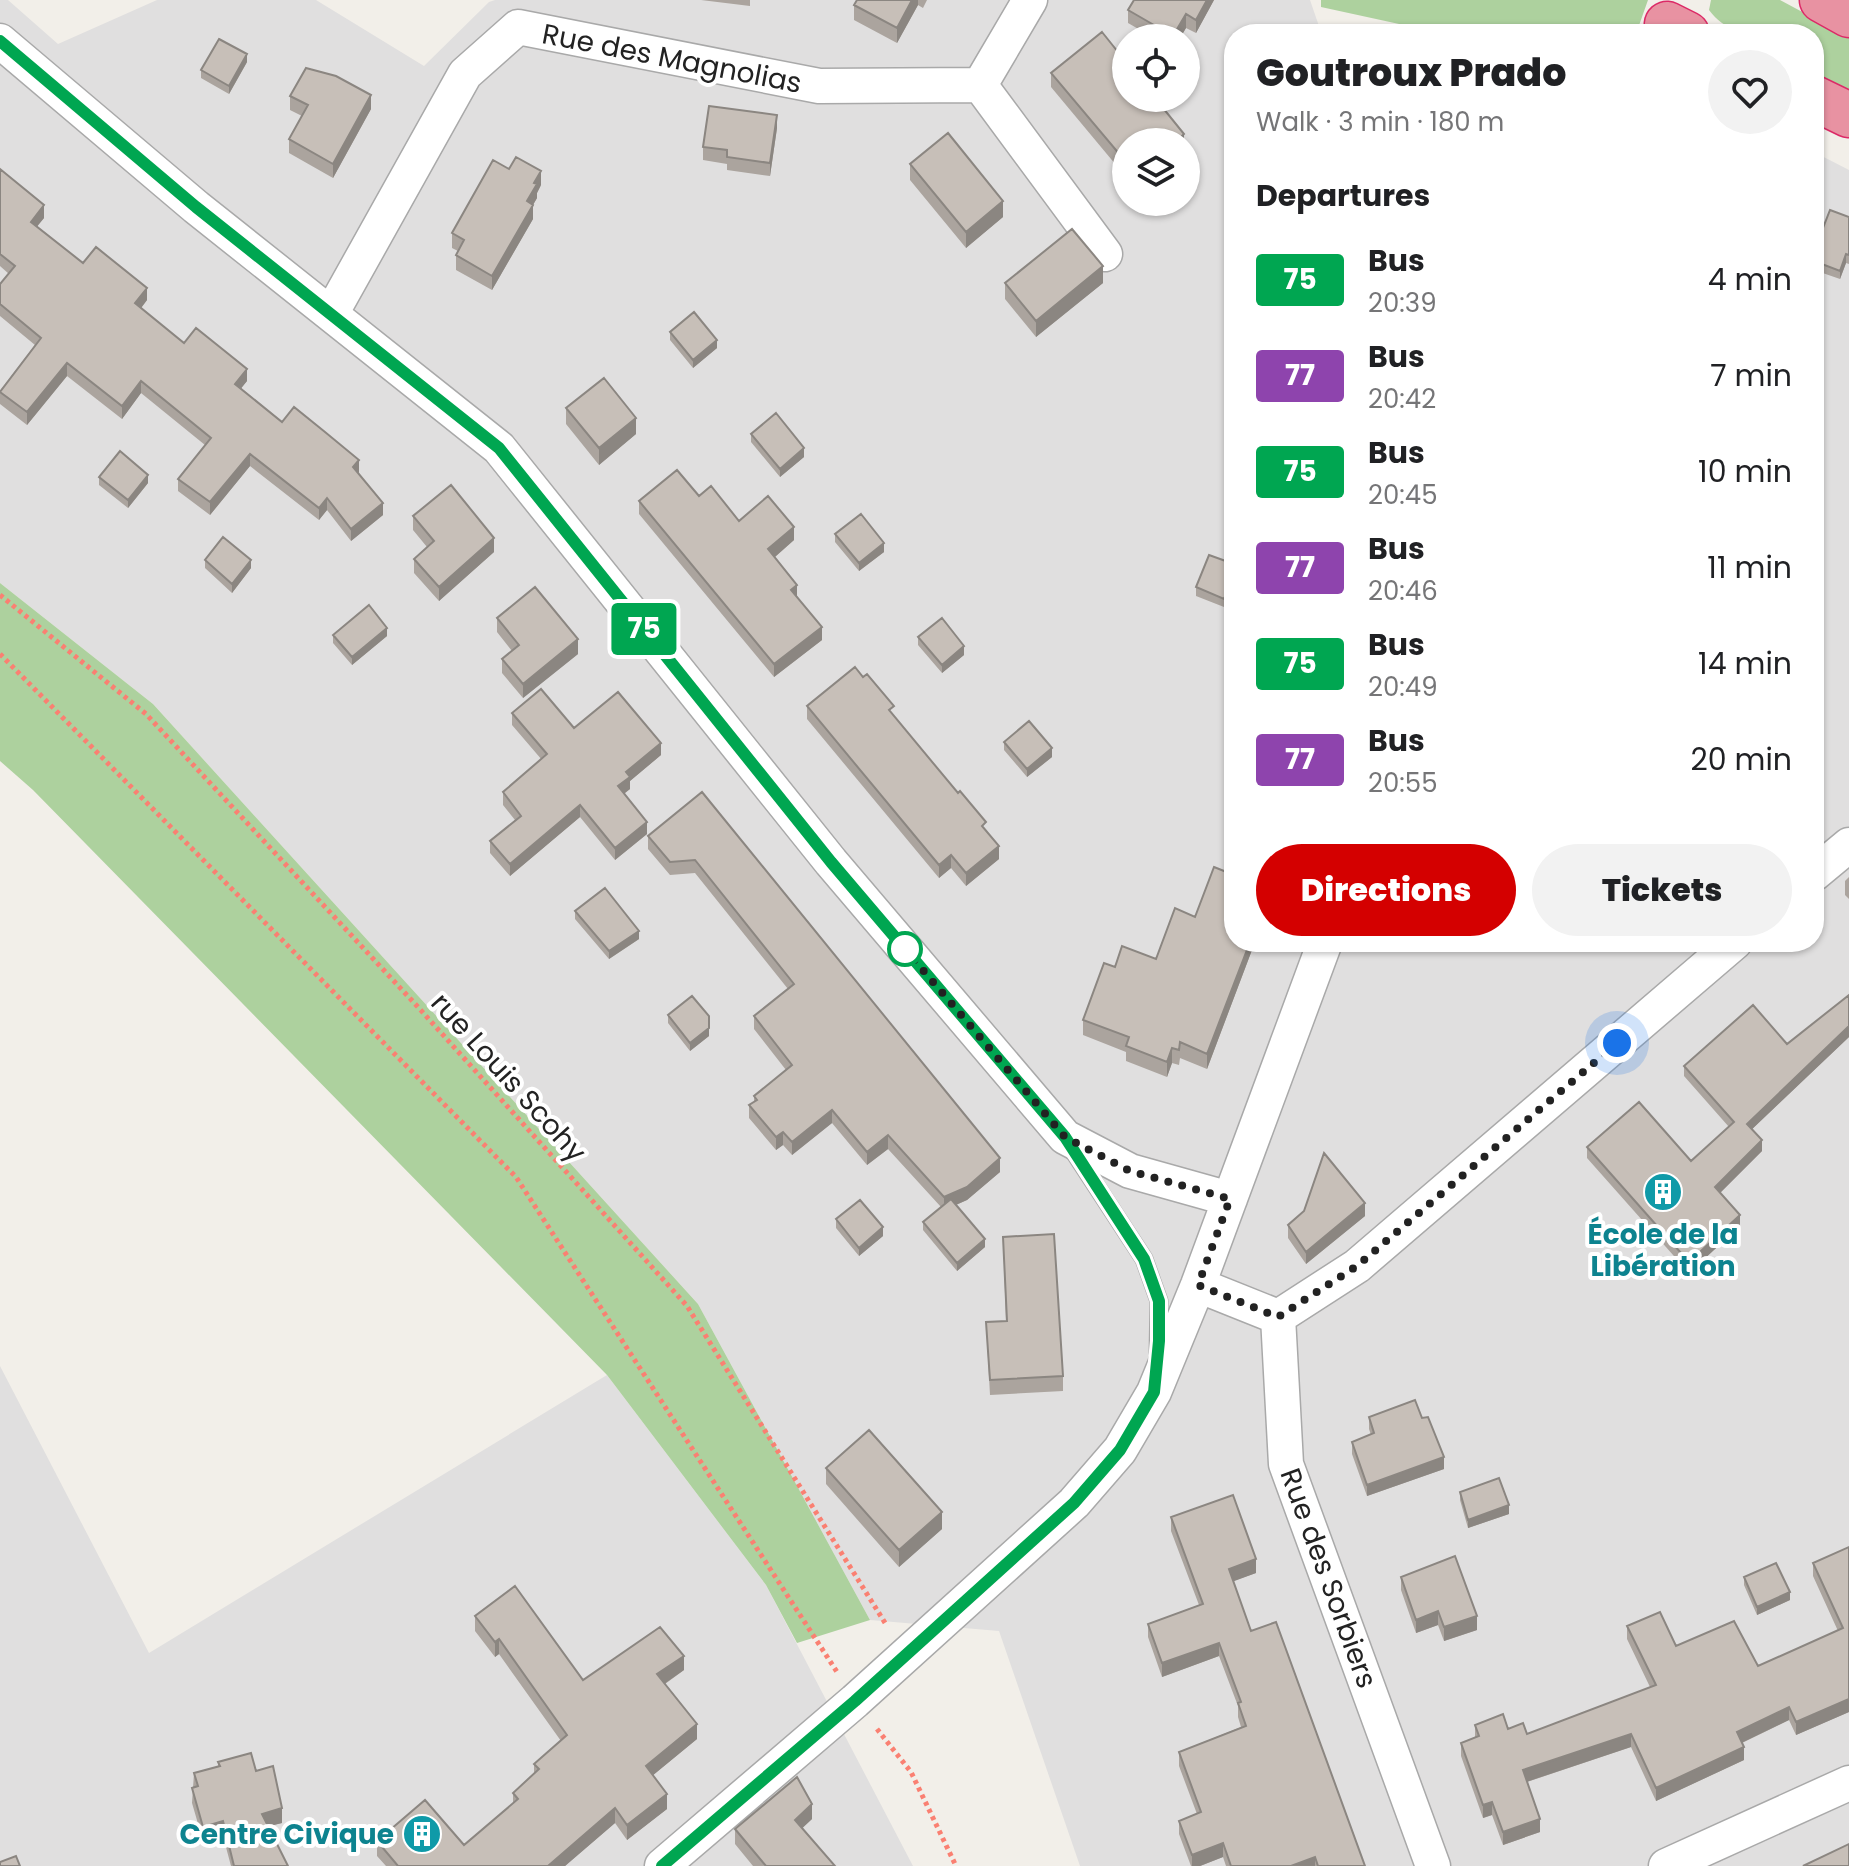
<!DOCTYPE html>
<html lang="en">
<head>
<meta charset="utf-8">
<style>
	body { margin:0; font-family:Poppins,sans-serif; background:#f2f2f2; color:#202124; height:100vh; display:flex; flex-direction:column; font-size:30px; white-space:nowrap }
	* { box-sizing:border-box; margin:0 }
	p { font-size:26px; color:#757577 }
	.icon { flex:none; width:44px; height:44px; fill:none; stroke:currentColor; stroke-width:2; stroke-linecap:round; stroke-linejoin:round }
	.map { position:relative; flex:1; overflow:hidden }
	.side { position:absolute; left:1224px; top:24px; width:600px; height:928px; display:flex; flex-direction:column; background:#fff; border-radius:32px; box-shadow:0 2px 6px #0004 }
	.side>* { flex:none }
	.badge { padding:0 16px; border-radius:6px; font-size:28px; line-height:52px }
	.buttons { position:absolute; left:1112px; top:24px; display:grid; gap:16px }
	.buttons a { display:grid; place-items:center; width:88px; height:88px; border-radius:50%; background:#fff; box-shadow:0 2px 6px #0004; font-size:40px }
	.you { position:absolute; width:40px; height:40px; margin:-20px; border:6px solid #fff; border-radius:50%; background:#1a73e8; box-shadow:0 0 0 12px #1a73e833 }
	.map>.badge { position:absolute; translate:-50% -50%; box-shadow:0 0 0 4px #fff }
	h2 { padding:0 32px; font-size:30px; line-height:72px }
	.round { display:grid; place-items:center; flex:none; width:84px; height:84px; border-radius:42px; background:#f2f2f2 }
	.head { display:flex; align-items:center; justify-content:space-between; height:136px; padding:0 32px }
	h1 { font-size:38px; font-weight:800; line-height:60px }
	.button { display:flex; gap:16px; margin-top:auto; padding:16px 32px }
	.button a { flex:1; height:92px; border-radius:48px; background:#d40000; color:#fff; font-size:32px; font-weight:800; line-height:92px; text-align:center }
	.button a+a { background:#f2f2f2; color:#202124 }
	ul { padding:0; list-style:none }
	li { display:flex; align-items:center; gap:24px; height:96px; padding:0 32px }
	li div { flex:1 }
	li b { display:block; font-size:30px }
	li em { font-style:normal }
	li .badge { min-width:88px; font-weight:700; text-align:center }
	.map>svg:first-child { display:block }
	.residential { fill:#e0dfdf; fill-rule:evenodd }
	.forest { fill:#add19e }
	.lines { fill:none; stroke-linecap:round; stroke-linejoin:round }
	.lane-casing { stroke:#a9a9a9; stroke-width:19 }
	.street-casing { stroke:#a9a9a9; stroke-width:37 }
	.highway-casing { stroke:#dc2a67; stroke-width:47 }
	.path { stroke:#fa8072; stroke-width:5; stroke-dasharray:4 4; stroke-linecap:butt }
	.lane { stroke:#fff; stroke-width:16 }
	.street { stroke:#fff; stroke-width:34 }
	.highway { stroke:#e892a2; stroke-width:44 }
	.wall { fill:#aba49e }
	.shaded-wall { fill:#8b8681 }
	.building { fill:#c7bfb8; stroke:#8b8681; stroke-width:2 }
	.line-casing { stroke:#fff; stroke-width:18 }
	.line { stroke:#00a651; stroke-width:12 }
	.walk { stroke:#222; stroke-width:8; stroke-dasharray:0 14.4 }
	.stop-dot { fill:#fff; stroke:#00a651; stroke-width:4 }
	.labels { text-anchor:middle; stroke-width:8; stroke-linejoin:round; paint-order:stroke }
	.street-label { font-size:28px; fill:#222; stroke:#fff }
	.culture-label { font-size:28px; font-weight:bold; fill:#0d838f; stroke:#fff }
</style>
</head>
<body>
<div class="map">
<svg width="1849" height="1866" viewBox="0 0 1849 1866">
	<rect width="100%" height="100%" fill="#f2efe9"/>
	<path class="residential" d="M0,0H8L58,44L157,0H316L424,66L489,2L495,0H1310L1321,32L1332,34H1234V942H1814V152L1849,170V1866H1080L999,1631L870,1620L698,1304L153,704L0,583ZM1126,38H1186V98H1126ZM1126,142H1186V202H1126Z
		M0,1366L149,1653L607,1375L766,1585L913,1866H0Z"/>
	<path class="forest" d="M1321,0H1648L1636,34H1445L1321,7Z
		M1711,0H1780L1849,37V93L1814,74V34C1776,34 1734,44 1709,10Z
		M0,583L153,704L698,1304L870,1620L797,1643L766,1585L607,1375L33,790L0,761Z"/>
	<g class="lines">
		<g class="lane-casing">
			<path id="lane" d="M1072,1149L1144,1259L1159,1301L1158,1353"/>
		</g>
		<g class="street-casing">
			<path id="street" d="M0,41L196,207L499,448L831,862L1065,1137L1130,1171L1230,1199
				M980,85L1105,254
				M331,314L465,74L518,27L819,86L980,85L1030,0
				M1814,874L1849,845
				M1198,1285L1278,1317L1286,1464L1433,1866
				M1278,1317L1357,1266L1735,942
				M662,1866L855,1701L1074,1503L1120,1450L1154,1392L1198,1285L1325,942
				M1666,1866L1849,1783"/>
		</g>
		<g class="highway-casing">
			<path id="highway" d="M1822,0L1849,15
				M1667,24L1687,34
				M1814,98L1849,115"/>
		</g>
		<path class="path" d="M0,595L146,714L417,1006L687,1306L887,1626
			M0,654L516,1177L837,1672
			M877,1729L911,1772L956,1866"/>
		<use href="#lane" class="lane"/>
		<use href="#street" class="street"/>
		<use href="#highway" class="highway"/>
	</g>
	<path class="wall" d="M701,0H750V6Z
		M857,0H927L923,8L918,5L897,43L854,20V5Z
		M1134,0H1214L1196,33L1186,28L1180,38H1154L1128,23V10Z
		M247,62L229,94L201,78V70Z
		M1051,73L1184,142H1126V177L1051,87Z
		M290,96L371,109L333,178L289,153V139L302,116L290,110Z
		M777,128L770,176L727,170V164L703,160V147Z
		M910,164L1003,217L966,248L910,180Z
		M0,169L44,218L37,226L83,263L147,300L141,308L184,343L247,381L241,388L282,422L359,472L358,473L383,515L351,541L327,510L319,520L250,466L210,515L178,491V479L205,445L141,393L122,419L67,376L27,425L0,404V391L35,345L0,316V284L9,274L0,266Z
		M541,185L537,193V198L533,205V219L492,290L456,270V255L458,251L452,248V233Z
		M1849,217V264L1846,263L1840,279L1814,270V251Z
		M1005,283H1103L1036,337L1005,299Z
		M670,332L717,348L693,368L670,340Z
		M566,408L636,434L599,465L566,424Z
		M751,434L804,457L780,477L751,442Z
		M99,477L148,483L128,508L99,485Z
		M639,501L739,521L794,540L775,557L822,640L774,677L639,514Z
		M413,516L494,552L439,601L414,573V559L427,547L413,530Z
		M835,534L884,552L859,571L835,542Z
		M205,560L251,568L232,593L205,568Z
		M1234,564L1224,607L1196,596V587Z
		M497,618L578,654L523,698L502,673V659L512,651L497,632Z
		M333,635L387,636L352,665L333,643Z
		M918,637L964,655L942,673L918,645Z
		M863,677L986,832L999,859L966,886L951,868L939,878L807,719V706Z
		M512,713L574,728L661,755L630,781V789L624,794L647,834L615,860L580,817L510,876L490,853V841L515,820L503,805V792L542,760L512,725Z
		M1004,742L1052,757L1027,777L1004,750Z
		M702,792L1000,1172L967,1200L956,1205L985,1247L957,1271L923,1230V1222L941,1207L888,1149L867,1165L832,1123L792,1155L783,1145L776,1150L749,1118V1105L754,1102V1096L786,1070L754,1029V1016L788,989L695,873L670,875L648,849V836Z
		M1849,877V899L1845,895V881Z
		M575,911L639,939L609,959L575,919Z
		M1234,942H1255L1207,1069L1180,1058L1179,1065L1172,1063L1167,1077L1126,1061V1052L1083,1035V1020L1115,967L1156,959Z
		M1849,995V1037L1752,1129L1762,1151L1720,1193L1740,1226L1689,1273L1587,1158V1147L1691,1161L1729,1127L1684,1076V1066L1787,1044Z
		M668,1015L709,1036L690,1051L668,1023Z
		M1365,1216L1306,1264L1288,1238V1225Z
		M836,1219L883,1236L859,1256L836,1228Z
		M1003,1237L1063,1376V1391L990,1395L986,1322L1006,1321Z
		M1369,1417L1444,1469L1367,1496L1352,1454V1442L1371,1435L1369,1429Z
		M826,1468L942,1529L899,1567L826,1484Z
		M1460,1492L1509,1514L1468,1528L1460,1500Z
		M1171,1517L1256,1573L1233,1581L1251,1631L1365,1866H1226L1223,1857L1200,1866H1191L1179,1834V1821L1197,1814L1179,1766V1752L1241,1727L1238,1717V1706L1219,1656L1162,1677L1148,1637V1624L1199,1605L1171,1531Z
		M1849,1547V1712L1796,1735L1789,1720L1742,1743L1744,1760L1656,1801L1631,1747L1527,1782L1540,1832L1503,1845L1492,1815L1483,1818L1461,1756V1743L1475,1738V1725L1508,1729L1527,1734L1650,1687L1627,1639V1626L1676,1646L1758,1666L1838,1631L1813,1576V1563Z
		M1401,1577L1477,1630L1444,1641L1438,1625L1416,1633L1401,1590Z
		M1744,1577L1790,1600L1757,1615L1744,1585Z
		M475,1616L583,1680L684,1670L665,1684L697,1739L653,1775L667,1809L627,1840L615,1823L565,1866H386L377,1856V1841L464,1845L513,1803V1793L534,1774V1764L561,1741L499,1654L495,1657L475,1631Z
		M218,1762L256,1771L282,1823L268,1826L288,1866H231L223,1836L203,1841L192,1803L194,1773L218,1767Z
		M812,1819L802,1828L835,1866H753L735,1844V1829Z"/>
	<path class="shaded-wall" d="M912,0H918V5L897,43V28Z
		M1207,0H1214L1196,33V20Z
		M1186,14V28L1180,38H1173V36Z
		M247,54V62L229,94V86Z
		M371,95V109L333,178V164Z
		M777,115V128L770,176V163Z
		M1184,134V142H1176Z
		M541,171V185L537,193V198L527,215V201L534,183Z
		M1003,201V217L966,248V232Z
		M44,205V218L31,234V222Z
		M533,205V219L492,290V276Z
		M1846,254V263L1840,279V271Z
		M1103,266V283L1036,337V321Z
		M147,288V300L135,316V303Z
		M717,340V348L693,368V360Z
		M67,363V376L27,425V412Z
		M247,369V381L235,396V384Z
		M141,381V393L122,419V406Z
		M636,418V434L599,465V448Z
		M804,448V457L780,477V469Z
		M250,454V466L210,515V502Z
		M359,460V472L353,479V467Z
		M148,475V483L128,508V500Z
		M327,498V510L319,520V508Z
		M383,503V515L351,541V529Z
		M794,527V540L768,563V549Z
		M494,538V552L439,601V587Z
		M884,543V552L859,571V563Z
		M251,560V568L232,593V584Z
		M1234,574V583L1224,607V599Z
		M797,585V598L791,590Z
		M822,627V640L774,677V664Z
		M387,628V636L352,665V657Z
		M578,639V654L523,698V684Z
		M964,646V655L942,673V665Z
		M661,743V755L630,781V789L618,798V786L626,772Z
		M1052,748V757L1027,777V769Z
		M580,805V817L510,876V864Z
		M647,822V834L615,860V848Z
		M999,846V859L966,886V873Z
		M951,855V868L939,878V865Z
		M639,931V939L609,959V951Z
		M1250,942H1255L1207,1069V1054Z
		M1849,1026V1037L1747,1134V1124Z
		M709,1028V1036L690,1051V1043Z
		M1172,1048V1063L1167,1077V1062Z
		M832,1110V1123L792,1155V1142Z
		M783,1132V1145L776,1150V1137Z
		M888,1135V1149L867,1165V1152Z
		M1762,1140V1151L1715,1198V1187Z
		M1000,1158V1172L967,1200L944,1210V1197Z
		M1365,1203V1216L1306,1264V1252Z
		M1740,1215V1226L1689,1273V1262Z
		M883,1227V1236L859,1256V1248Z
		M985,1239V1247L957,1271V1263Z
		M1444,1457V1469L1367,1496V1485Z
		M1509,1505V1514L1468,1528V1520Z
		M942,1512V1529L899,1567V1550Z
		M1256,1559V1573L1229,1583V1569Z
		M1790,1592V1600L1757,1615V1607Z
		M1438,1611V1625L1416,1633V1620Z
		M1477,1616V1630L1444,1641V1627Z
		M499,1639V1654L495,1657V1642Z
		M1219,1643V1656L1162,1677V1663Z
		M684,1656V1670L657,1689V1674Z
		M1849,1699V1712L1796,1735V1722Z
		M1789,1707V1720L1737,1745V1732Z
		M697,1724V1739L646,1781V1766Z
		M1631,1734V1747L1523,1783V1770Z
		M1744,1747V1760L1656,1801V1788Z
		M667,1794V1809L627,1840V1825Z
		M1492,1802V1815L1483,1818V1805Z
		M812,1804V1819L795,1835V1820Z
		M282,1808V1823L262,1828V1814Z
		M615,1808V1823L565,1866H548Z
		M1540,1819V1832L1503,1845V1832Z
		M223,1821V1836L203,1841V1827Z
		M1223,1843V1857L1200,1866H1192V1855Z
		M1315,1857V1866H1291Z"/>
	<path class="building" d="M857,0H912L897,28L854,5Z
		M1134,0H1207L1196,20L1186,14L1173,36L1128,10Z
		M1102,32L1126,62V98H1155L1184,134L1176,142H1126V162L1051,73Z
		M219,39L247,54L229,86L201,70Z
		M306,68L336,76L371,95L333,164L289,139L308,105L290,96Z
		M709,106L777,115L770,163L727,157V150L703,147Z
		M948,133L1003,201L966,232L910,164Z
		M516,157L541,171L534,183L537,184L527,201L533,205L492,276L456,255L464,240L452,233L493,160L509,169Z
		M0,169L44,205L31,222L83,263L96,247L147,288L135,303L184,343L196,328L221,348L247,369L235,384L282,422L294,407L325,432L359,460L353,467L383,503L351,529L327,498L319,508L250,454L210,502L178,479L211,438L141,381L122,406L67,363L27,412L0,392L41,338L0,304V284L15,266L0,254Z
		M1830,210L1849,217V255L1846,254L1840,271L1814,261V251Z
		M1072,229L1103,266L1036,321L1005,283Z
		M694,312L717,340L693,360L670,332Z
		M604,378L636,418L599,448L566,408Z
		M776,413L804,448L780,469L751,434Z
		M120,451L148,475L128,500L99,477Z
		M677,470L699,496L711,486L739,521L768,496L794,527L768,549L797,585L791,590L822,627L774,664L639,501Z
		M451,485L494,538L439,587L414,559L434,541L413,516Z
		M861,514L884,543L859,563L835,534Z
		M223,537L251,560L232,584L205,560Z
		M1209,555L1234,564V574L1224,599L1196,587Z
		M535,587L578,639L523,684L502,659L519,645L497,618Z
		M369,605L387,628L352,657L333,635Z
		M942,618L964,646L942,665L918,637Z
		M855,667L863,677L867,674L894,706L889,710L958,793L960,791L986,822L982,826L999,846L966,873L951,855L939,865L807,706Z
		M541,689L574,728L618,692L661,743L626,772L630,777L618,786L647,822L615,848L580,805L510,864L490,841L521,816L503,792L547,754L512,713Z
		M1029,721L1052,748L1027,769L1004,742Z
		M702,792L1000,1158L967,1187L944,1197L888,1135L867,1152L832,1110L792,1142L783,1132L776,1137L749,1105L757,1100L754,1096L792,1065L754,1016L794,984L695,860L670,862L648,836Z
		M1214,867L1234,875V942H1250L1207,1054L1180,1042L1179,1050L1172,1048L1167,1062L1126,1046L1129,1037L1083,1020L1104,963L1115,967L1122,946L1156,959L1175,908L1195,917Z
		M605,888L639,931L609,951L575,911Z
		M1849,995V1026L1747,1124L1762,1140L1715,1187L1740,1215L1689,1262L1587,1147L1639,1102L1691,1161L1734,1122L1684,1066L1753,1005L1787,1044Z
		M692,996L709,1016V1028L690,1043L668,1015Z
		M1324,1153L1365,1203L1306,1252L1288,1225L1304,1211Z
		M951,1199L985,1239L957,1263L923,1222Z
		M860,1200L883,1227L859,1248L836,1219Z
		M1054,1234L1063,1376L990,1380L986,1322L1007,1321L1003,1237Z
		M1415,1400L1422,1418L1428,1417L1444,1457L1367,1485L1352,1442L1374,1433L1369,1417Z
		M869,1430L942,1512L899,1550L826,1468Z
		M1499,1478L1509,1505L1468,1520L1460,1492Z
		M1233,1495L1256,1559L1229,1569L1251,1631L1276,1622L1365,1866H1318L1315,1857L1291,1866H1231L1223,1843L1192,1855L1179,1821L1201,1812L1179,1752L1246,1726L1238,1703L1241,1702L1219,1643L1162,1663L1148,1624L1203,1604L1171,1517Z
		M1849,1547V1699L1796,1722L1789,1707L1737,1732L1744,1747L1656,1788L1631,1734L1523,1770L1540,1819L1503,1832L1492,1802L1483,1805L1461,1743L1479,1736L1475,1725L1503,1714L1508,1729L1523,1723L1527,1734L1656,1685L1627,1626L1660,1612L1676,1646L1734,1621L1758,1666L1843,1628L1813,1563Z
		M1455,1556L1477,1616L1444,1627L1438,1611L1416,1620L1401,1577Z
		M1776,1563L1790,1592L1757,1607L1744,1577Z
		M515,1586L583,1680L660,1627L684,1656L657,1674L697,1724L646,1766L667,1794L627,1825L615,1808L548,1866H398L377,1841L425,1800L464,1845L518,1799L513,1793L539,1769L534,1764L567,1735L499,1639L495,1642L475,1616Z
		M251,1753L256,1771L273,1766L282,1808L262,1814L288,1866H234L223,1821L203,1827L192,1788L198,1786L194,1773L220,1766L218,1762Z
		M797,1777L812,1804L795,1820L835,1866H766L735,1829Z
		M1849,1844V1866H1803Z
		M16,1856L20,1866H0V1862Z"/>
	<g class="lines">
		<g class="line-casing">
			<path id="line" d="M0,41L196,207L499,448L831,862L1065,1137L1144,1259L1159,1301V1341L1154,1392L1120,1450L1074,1503L855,1701L662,1866"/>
		</g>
		<use href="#line" class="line"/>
		<path class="walk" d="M905,949L1065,1137L1130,1171L1230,1199L1198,1285L1278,1317L1357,1266L1617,1043"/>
	</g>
	<defs>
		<g id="building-disc" transform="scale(2)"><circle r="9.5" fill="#0f9aa8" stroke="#fff"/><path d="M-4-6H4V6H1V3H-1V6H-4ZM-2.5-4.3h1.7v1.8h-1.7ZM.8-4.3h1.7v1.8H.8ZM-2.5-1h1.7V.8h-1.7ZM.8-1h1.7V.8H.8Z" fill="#fff"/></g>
	</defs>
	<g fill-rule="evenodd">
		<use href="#building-disc" x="1663" y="1192"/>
		<use href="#building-disc" x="422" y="1834"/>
	</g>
	<circle class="stop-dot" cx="905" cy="949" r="16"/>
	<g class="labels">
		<g class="street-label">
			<text transform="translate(672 58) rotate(11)" y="10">Rue des Magnolias</text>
			<text transform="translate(509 1077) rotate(48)" y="10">rue Louis Scohy</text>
			<text transform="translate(1329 1578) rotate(70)" y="10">Rue des Sorbiers</text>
		</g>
		<g class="culture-label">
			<text x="1663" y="1244">École de la<tspan x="1663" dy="32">Libération</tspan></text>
			<text x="394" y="1844" text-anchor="end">Centre Civique</text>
		</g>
	</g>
</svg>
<div class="buttons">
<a><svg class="icon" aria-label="locate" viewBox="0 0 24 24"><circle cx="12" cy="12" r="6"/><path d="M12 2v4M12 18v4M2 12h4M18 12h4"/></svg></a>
<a><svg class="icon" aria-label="layers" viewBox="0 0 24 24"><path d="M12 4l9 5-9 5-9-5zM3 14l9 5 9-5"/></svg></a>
</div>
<div class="you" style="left:1617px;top:1043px"></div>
<b class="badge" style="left:644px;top:629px;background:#00a651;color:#fff">75</b>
<section class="side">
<div class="head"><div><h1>Goutroux Prado</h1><p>Walk · 3 min · 180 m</p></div><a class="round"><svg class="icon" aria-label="heart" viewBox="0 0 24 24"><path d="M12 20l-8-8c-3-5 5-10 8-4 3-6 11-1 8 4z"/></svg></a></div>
<h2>Departures</h2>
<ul>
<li><span class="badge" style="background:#00a651;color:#fff">75</span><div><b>Bus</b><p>20:39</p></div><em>4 min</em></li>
<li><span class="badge" style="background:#8e44ad;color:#fff">77</span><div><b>Bus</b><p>20:42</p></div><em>7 min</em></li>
<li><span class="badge" style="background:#00a651;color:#fff">75</span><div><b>Bus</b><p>20:45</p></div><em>10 min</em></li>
<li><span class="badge" style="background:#8e44ad;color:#fff">77</span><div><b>Bus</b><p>20:46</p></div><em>11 min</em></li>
<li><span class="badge" style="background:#00a651;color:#fff">75</span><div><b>Bus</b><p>20:49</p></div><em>14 min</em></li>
<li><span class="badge" style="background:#8e44ad;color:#fff">77</span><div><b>Bus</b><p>20:55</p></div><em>20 min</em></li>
</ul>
<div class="button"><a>Directions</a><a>Tickets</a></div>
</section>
</div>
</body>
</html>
